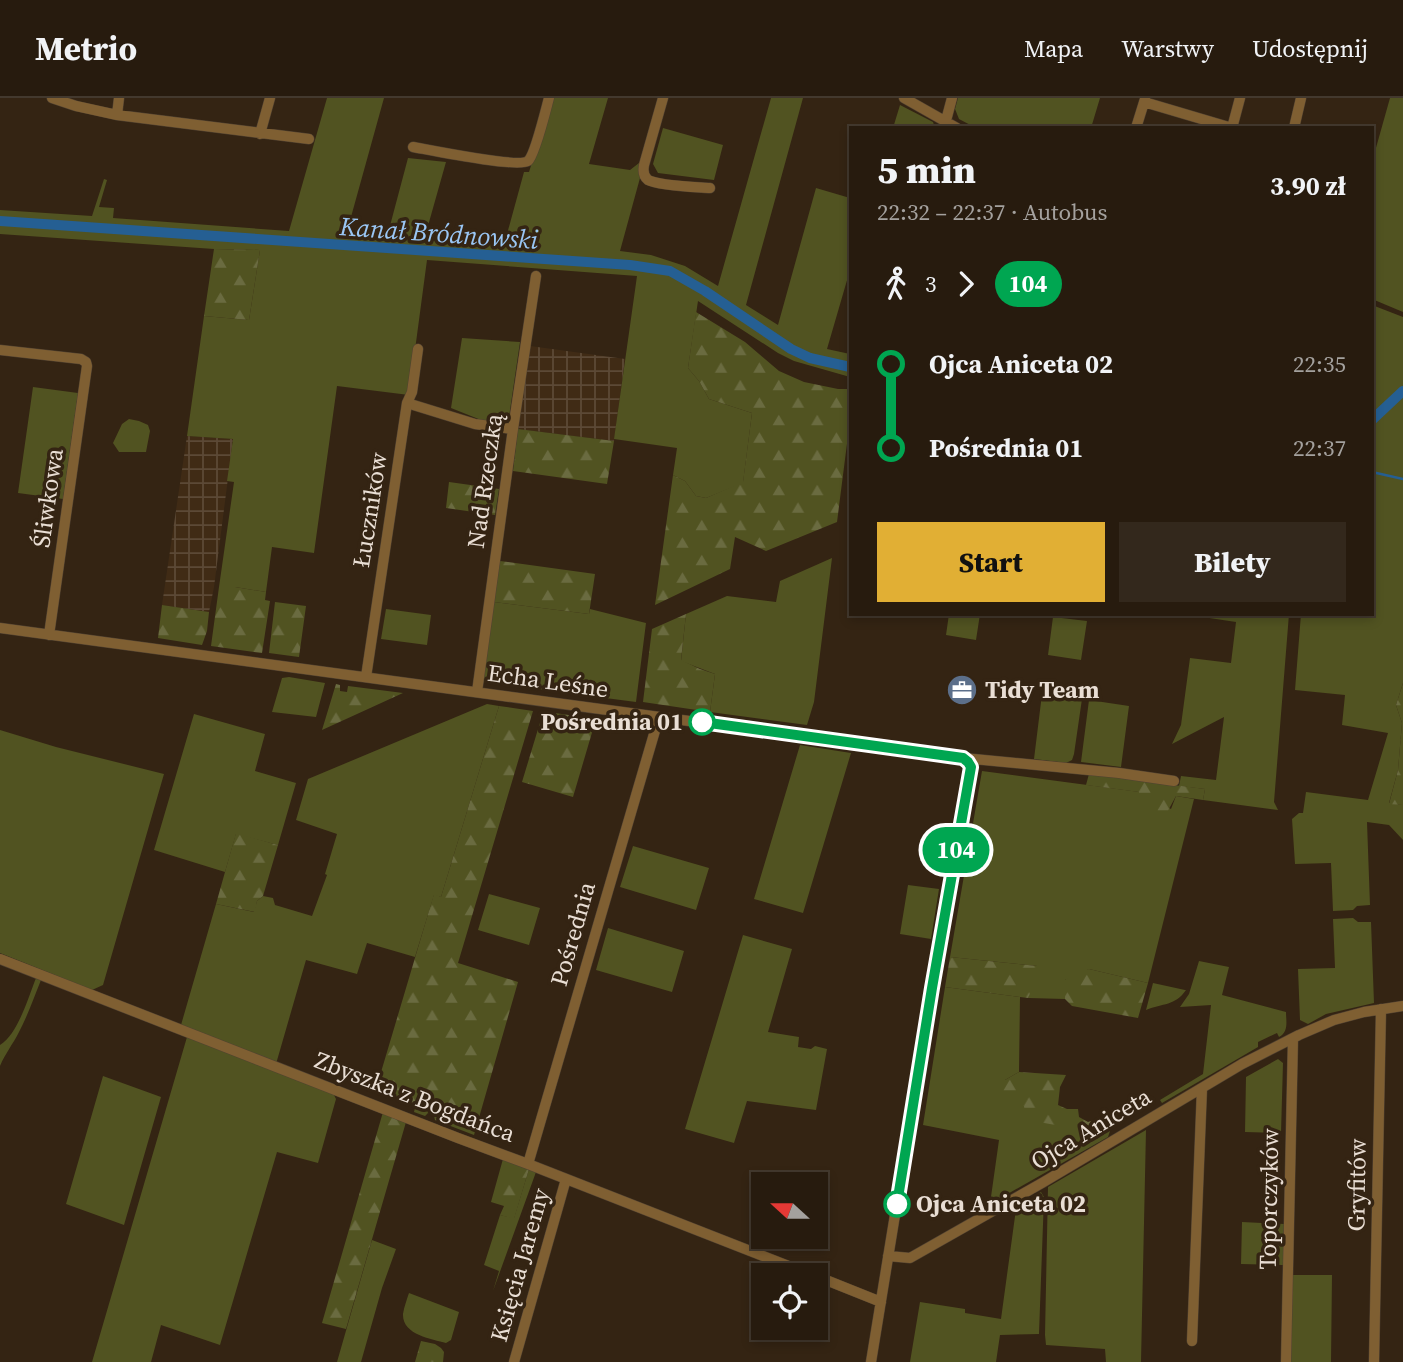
<!DOCTYPE html>
<html lang="pl">
<head>
<meta charset="utf-8">
<style>
	body { margin:0; font-family:"Source Serif 4",serif; background:#33281c; color:#f1f3f6; height:100vh; display:flex; flex-direction:column; font-size:26px; white-space:nowrap }
	* { box-sizing:border-box; margin:0 }
	p { font-size:23px; color:#a4a19e }
	.icon { flex:none; width:38px; height:38px; fill:none; stroke:currentColor; stroke-width:2; stroke-linecap:round; stroke-linejoin:round }
	.map { position:relative; flex:1; overflow:hidden }
	.sheet { position:absolute; left:849px; top:28px; width:525px; height:490px; display:flex; flex-direction:column; background:#271b0e; border-radius:0px; box-shadow:0 4px 10px #0003,0 0 0 2px #43392e }
	.sheet>* { flex:none }
	.badge { padding:0 14px; border-radius:23px; font-size:24px; line-height:46px }
	.needle { width:46px; rotate:291deg }
	.fabs { position:absolute; left:751px; top:1074px; display:grid; gap:14px }
	.fabs a { display:grid; place-items:center; width:77px; height:77px; border-radius:0px; background:#271b0e; box-shadow:0 4px 10px #0003,0 0 0 2px #43392e; font-size:35px }
	.map>.badge { position:absolute; translate:-50% -50%; box-shadow:0 0 0 4px #fff }
	.legs { display:flex; align-items:center; gap:10px; height:77px; padding:0 28px; font-size:23px }
	.legs p { margin-inline-start:auto }
	.summary { display:flex; align-items:center; justify-content:space-between; height:119px; padding:0 28px }
	h1 { font-size:38px; font-weight:800; line-height:52px }
	.action { display:flex; gap:14px; margin-top:auto; padding:14px 28px }
	.action a { flex:1; height:80px; border-radius:0px; background:#e1af34; color:#111; font-size:28px; font-weight:800; line-height:80px; text-align:center }
	.action a+a { background:#33281c; color:#f1f3f6 }
	ul { padding:0 28px; list-style:none }
	li { display:flex; align-items:center; gap:24px; height:84px; font-size:26px }
	li i { display:grid; place-items:center; width:10px; height:100%; margin:0 9px; background:currentColor }
	li i::after { content:''; width:18px; height:18px; margin:-9px; border:5px solid; border-radius:50%; background:#271b0e }
	li p { margin-inline-start:auto }
	li:first-child i { background:linear-gradient(#0000 50%,currentColor 0) }
	li:last-child i { background:linear-gradient(currentColor 50%,#0000 0) }
	header { display:flex; align-items:center; gap:42px; box-sizing:border-box; height:98px; padding:0 35px; background:#271b0e; border-bottom:2px solid #43392e }
	header strong { font-size:33px }
	nav { display:flex; gap:38px; margin-inline-start:auto; font-size:24px }
	.map>svg:first-child { display:block }
	.industrial { fill:url(#industrial-grid) }
	.grass { fill:#515321 }
	.forest { fill:url(#forest-firs) }
	.lines { fill:none; stroke-linecap:round; stroke-linejoin:round }
	.stream { stroke:#255f93; stroke-width:2.5 }
	.canal { stroke:#255f93; stroke-width:10 }
	.street-casing { stroke:#514232; stroke-width:11 }
	.street { stroke:#7f5f32; stroke-width:10 }
	.line-1-casing { stroke:#fff; stroke-width:16 }
	.line-1 { stroke:#00a651; stroke-width:10 }
	.stop-1-dot { fill:#fff; stroke:#00a651; stroke-width:3.5 }
	.labels { text-anchor:middle; stroke-width:7; stroke-linejoin:round; paint-order:stroke }
	.street-label { font-size:24px; fill:#e9ded4; stroke:#342413 }
	.poi-label { font-size:24px; font-weight:bold; fill:#e9ded4; stroke:#342413; text-anchor:start }
	.stop-label { font-size:24px; font-weight:bold; fill:#e9ded4; stroke:#342413; text-anchor:end }
	.water-label { font-size:26px; font-style:italic; fill:#9ac6f4; stroke:#342413 }
</style>
</head>
<body>
<header>
<strong>Metrio</strong>
<nav><a>Mapa</a><a>Warstwy</a><a>Udostępnij</a></nav>
</header>
<div class="map">
<svg width="1403" height="1264" viewBox="0 0 1403 1264">
	<defs>
		<pattern id="industrial-grid" width="8" height="8" patternUnits="userSpaceOnUse" patternTransform="scale(1.75)"><rect width="8" height="8" fill="#402b15"/><path d="M0 4h8M4 0v8" fill="none" stroke="#5c4936"/></pattern>
		<pattern id="forest-firs" width="22" height="20" patternUnits="userSpaceOnUse" patternTransform="scale(1.75)"><rect width="22" height="20" fill="#515321"/><path d="M5 1l3.5 6h-7zM16 11l3.5 6h-7z" fill="#6a6b40"/></pattern>
	</defs>
	<rect width="100%" height="100%" fill="#342413"/>
	<path class="industrial" d="M530,248L625,261L614,343L518,331Z
		M187,338L233,341L214,489L209,514L162,507Z"/>
	<path class="grass" d="M327,0H384L346,137L387,139L408,60L446,64L424,142L504,147L524,74H529L552,0H608L589,66L630,72L639,65L640,80L620,153L651,157L685,168L718,188L771,0H803L746,207L778,227L816,90L850,100V172L827,251L850,256V279L794,263L778,255L698,203L688,270L699,283L709,301L752,315L743,385L706,400L696,398L685,383L673,377L677,350L614,341L637,178L427,162L409,297L337,288L314,455L272,449L266,494L235,489H219L234,384L227,383L233,341L187,338L204,218L249,222L260,152L214,151L0,136V112L92,118L104,81L107,82L99,109L114,110L113,120L289,133Z
		M958,0H1100L1091,30H976L959,21L955,11Z
		M1390,0H1403V214L1372,201V64Z
		M900,7L933,24L935,30H893Z
		M663,30L723,47L714,82L658,75L653,66Z
		M1372,207L1403,219V585L1396,607L1402,625L1398,672L1389,705L1403,707V742L1389,727L1367,724L1370,807L1357,808L1353,812L1333,813L1331,765L1295,766L1292,721L1299,715H1303L1306,694L1368,702L1388,635L1342,627L1345,597L1295,592L1301,516H1372Z
		M462,240L520,244L509,319L504,323L481,322L451,310Z
		M33,289L78,295L63,401L18,395Z
		M129,321L139,323L148,327L150,333L146,354H119L113,345L122,326Z
		M832,460L814,604L807,627L710,614L715,576L681,563L686,516L727,498L776,504L780,483Z
		M494,504L589,516L590,511L646,525L636,604L483,584Z
		M386,511L431,517L427,547L381,541Z
		M949,516H980L976,542L946,537Z
		M1196,516H1289L1274,704L1278,712L1203,702L1205,691L1179,688L1181,678L1216,682L1224,619L1172,646L1181,627L1190,560L1231,565L1236,524L1196,518Z
		M1053,519L1087,523L1081,562L1048,557Z
		M289,579L325,585L316,619L272,614L282,580Z
		M1042,596L1082,601L1074,656L1072,662L1066,665L1034,661Z
		M1089,602L1129,608L1121,669L1081,664Z
		M487,606L499,608L441,799L434,797L415,859L367,845L357,876L306,862L276,966L181,927L216,806L254,814L257,803L263,798L273,800L275,807L312,818L327,777L325,776L337,736L296,722L308,681Z
		M194,616L265,636L255,673L296,685L278,747L236,736L225,774L154,752Z
		M0,632L56,649L164,676L103,887L92,892L0,855Z
		M800,647L851,655L803,815L754,801Z
		M982,673L1140,694L1171,711L1176,698L1194,701L1148,885L1089,871L1065,882V901L1028,900L1037,868L950,859Z
		M633,748L709,770L696,812L620,789Z
		M908,787L939,791L931,841L900,836Z
		M489,796L540,810L529,847L478,832Z
		M1353,820L1358,824H1371L1374,905L1326,916L1308,926L1300,922L1298,871L1335,870L1333,821Z
		M608,830L684,853L672,894L596,872Z
		M743,837L792,851L768,934L799,939L798,949L811,951L815,948L827,951L816,1012L747,1003L734,1045L685,1031Z
		M1199,863L1229,869L1222,897L1286,914C1286,923 1289,934 1279,939L1277,935L1258,944V949L1162,1005L1160,1002L1203,976L1211,907L1180,909L1189,896Z
		M36,880L41,882C34,899 28,917 19,934C13,946 5,956 0,968V947C18,936 28,900 36,880Z
		M1153,885L1185,892H1186C1175,908 1163,905 1146,912Z
		M945,889L1020,899L1019,974L1005,982L1024,1008L1085,1030L1112,1027L1108,1039L990,1106L999,1042L923,1027Z
		M187,939L333,995L336,1001L318,1065L277,1054L220,1247L161,1227L151,1264H92Z
		M1278,961L1283,965L1281,1035L1245,1034L1246,979Z
		M103,978L161,999L124,1127L66,1106Z
		M1146,1032L1141,1264H1106L1105,1251L1046,1247L1045,1237L1048,1089Z
		M529,1071L536,1074L493,1193L499,1173L484,1167L500,1117L514,1120Z
		M1041,1094L1044,1099L1039,1236L1000,1237L996,1264H910L920,1204L965,1211V1215L1001,1221L1016,1111Z
		M1242,1124L1284,1126L1283,1167L1241,1166Z
		M372,1142L396,1151L382,1190L361,1264H337Z
		M1292,1177H1332L1331,1264H1289Z
		M409,1195L459,1214L451,1242L446,1245C432,1241 402,1237 403,1216C404,1209 407,1201 409,1195Z"/>
	<path class="forest" d="M214,151L260,152L249,222L204,218Z
		M696,214L745,244L779,273L804,284L838,291H850V322L837,424L766,453L735,439L730,471L655,507L673,377L685,383L696,398L706,400L743,384L752,315L709,301L699,283L688,270Z
		M518,331L614,343L607,386L513,373Z
		M449,384L499,391L495,417L446,410Z
		M500,463L595,476L589,516L494,504Z
		M219,489H235L266,494L265,502L270,503L262,555L211,548Z
		M275,504L306,508L299,559L269,555Z
		M162,507L209,514L207,533L202,547L158,540Z
		M686,516L681,562L700,571L715,576L710,614L643,604L652,531Z
		M1403,585V707L1389,706L1398,672L1402,625L1396,607Z
		M336,586L340,587V593L347,594L348,588L403,595L322,632Z
		M499,608L533,613L458,865L518,884L474,1037L435,1022L434,1017L428,1015L425,1018L414,1014L416,1006L376,991L434,796L441,799Z
		M548,614L596,621L573,699L522,684L542,618Z
		M1089,676L1205,691L1203,702L1176,698L1164,720C1144,721 1139,713 1139,694L1086,687Z
		M236,735L278,747L263,798L257,803L255,814L216,806Z
		M950,859L1037,868L1040,874L1028,900L945,889Z
		M1089,871L1148,885L1138,920L1072,908L1065,901V882L1075,874Z
		M1019,974L1066,977L1060,989L1058,1007L1067,1011H1078L1079,1019L1088,1024L1115,1015L1112,1027C1080,1031 1061,1029 1030,1022L1025,1015L1024,1008L1001,1007L996,998V991L1005,982Z
		M383,1014L406,1024L346,1231L322,1225Z
		M503,1061L529,1071L514,1121L500,1117L504,1108L491,1104Z
		M421,1243L435,1246L441,1250L444,1254L443,1264H415Z"/>
	<g class="lines">
		<path class="stream" d="M1372,374L1403,381"/>
		<path class="canal" d="M0,123L630,167L670,173L705,193L791,251L810,260L850,269
			M1372,322L1403,293"/>
		<g class="street-casing">
			<path id="street" d="M52,0L76,8L117,17L309,41
				M663,0L644,67C643,72 643,78 648,82C659,88 696,89 710,90
				M904,0L957,30
				M1144,4L1232,30
				M117,17L119,0
				M944,30L952,0
				M1136,30L1145,1
				M1232,30L1240,0
				M1294,30L1301,0
				M260,36L270,0
				M413,49C430,52 518,70 528,63C535,57 546,11 549,0
				M0,252L81,261L86,264L87,268L49,537
				M407,305L475,326L513,331
				M0,530L963,660L1119,675L1174,683
				M366,579L407,305L412,294L418,251
				M477,594L513,331L536,178
				M0,861L458,1040L528,1066L814,1178
				M528,1066L659,619
				M888,1158L910,1160L1042,1085L1242,966L1299,937L1334,922L1364,914L1403,908
				M816,1178L881,1204
				M1192,1243L1202,990
				M514,1264L566,1081
				M871,1264L932,890L971,669L968,664L963,660
				M1286,1264L1293,940
				M1374,1264L1381,911"/>
		</g>
		<use href="#street" class="street"/>
	</g>
	<g class="lines">
		<g class="line-1-casing">
			<path id="line-1" d="M702,624L963,660L968,664L971,669L932,890L897,1106"/>
		</g>
		<use href="#line-1" class="line-1"/>
	</g>
	<defs>
		<g id="office-disc" transform="scale(1.575)"><circle r="9.5" fill="#5c6f8a" stroke="#342413"/><path d="M-6-3h4V-5.5h4V-3h4V5H-6ZM-1-4.5V-3h2v-1.5ZM-6 0V1H6V0Z" fill="#fff"/></g>
	</defs>
	<g fill-rule="evenodd">
		<use href="#office-disc" x="962" y="592"/>
	</g>
	<g class="stop-1-dot">
		<circle cx="702" cy="624" r="12"/>
		<circle cx="897" cy="1106" r="12"/>
	</g>
	<g class="labels">
		<g class="street-label">
			<text transform="translate(485 383) rotate(-82)" y="8">Nad Rzeczką</text>
			<text transform="translate(48 400) rotate(-82)" y="8">Śliwkowa</text>
			<text transform="translate(370 412) rotate(-81)" y="8">Łuczników</text>
			<text transform="translate(548 583) rotate(8)" y="8">Echa Leśne</text>
			<text transform="translate(573 836) rotate(-74)" y="8">Pośrednia</text>
			<text transform="translate(415 999) rotate(21)" y="8">Zbyszka z Bogdańca</text>
			<text transform="translate(1091 1031) rotate(-31)" y="8">Ojca Aniceta</text>
			<text transform="translate(1357 1087) rotate(-89)" y="8">Gryfitów</text>
			<text transform="translate(1269 1101) rotate(-89)" y="8">Toporczyków</text>
			<text transform="translate(520 1167) rotate(-74)" y="8">Księcia Jaremy</text>
		</g>
		<g class="poi-label">
			<text x="985" y="600">Tidy Team</text>
		</g>
		<g class="stop-label">
			<text x="683" y="632">Pośrednia 01</text>
			<text x="916" y="1114" text-anchor="start">Ojca Aniceta 02</text>
		</g>
		<g class="water-label">
			<text transform="translate(439 135) rotate(4)" y="9">Kanał Bródnowski</text>
		</g>
	</g>
</svg>
<div class="fabs">
<a><svg class="needle" viewBox="-14 -14 28 28"><path d="M0-13l5 13h-10z" fill="#e53935"/><path d="M0 13l5-13h-10z" fill="#a4a19e"/></svg></a>
<a><svg class="icon" aria-label="locate" viewBox="0 0 24 24"><circle cx="12" cy="12" r="6"/><path d="M12 2v4M12 18v4M2 12h4M18 12h4"/></svg></a>
</div>
<b class="badge" style="left:956px;top:752px;background:#00a651;color:#fff">104</b>
<section class="sheet">
<div class="summary"><div><h1>5 min</h1><p>22:32 – 22:37 · Autobus</p></div><b>3.90 zł</b></div>
<div class="legs"><svg class="icon" aria-label="walk" viewBox="0 0 24 24"><circle cx="13" cy="4" r="2"/><path d="M13 8l-2 6 4 7M11 14l-3 7M7 12l3-4h3l4 4"/></svg>3<svg class="icon" aria-label="forward" viewBox="0 0 24 24"><path d="M9 5l7 7-7 7"/></svg><b class="badge" style="background:#00a651;color:#fff">104</b></div>
<ul>
<li><i style="color:#00a651"></i><b>Ojca Aniceta 02</b><p>22:35</p></li>
<li><i style="color:#00a651"></i><b>Pośrednia 01</b><p>22:37</p></li>
</ul>
<div class="action"><a>Start</a><a>Bilety</a></div>
</section>
</div>
</body>
</html>
